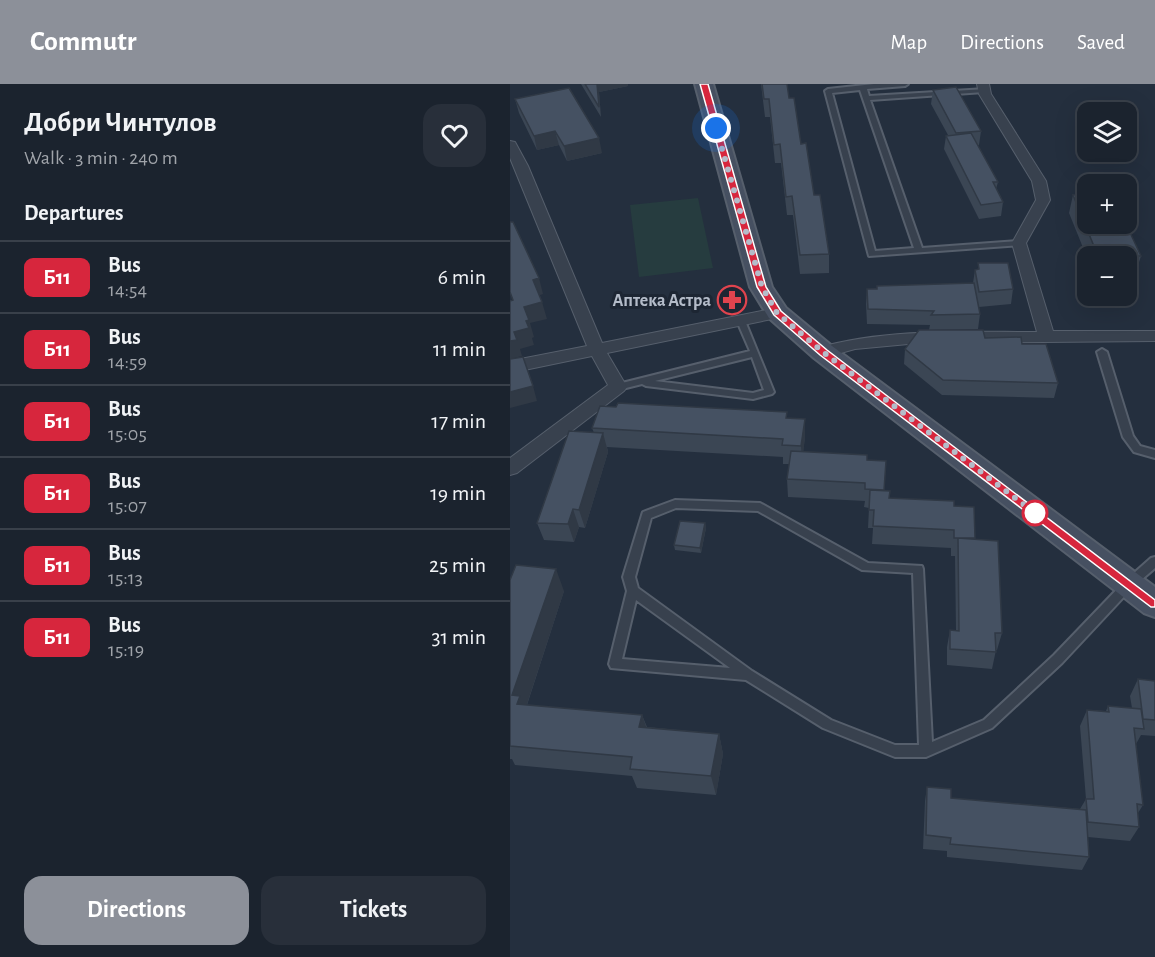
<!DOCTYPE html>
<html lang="en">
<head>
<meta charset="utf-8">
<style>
	body { margin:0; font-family:"Alegreya Sans",sans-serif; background:#282f3a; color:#f1f3f6; height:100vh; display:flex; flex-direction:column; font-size:22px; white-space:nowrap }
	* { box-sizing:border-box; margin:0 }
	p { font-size:20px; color:#a0a4aa }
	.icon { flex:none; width:33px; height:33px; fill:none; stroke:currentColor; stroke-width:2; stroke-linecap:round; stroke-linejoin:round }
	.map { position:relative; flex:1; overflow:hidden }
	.details { display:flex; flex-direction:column; background:#1b232e; width:510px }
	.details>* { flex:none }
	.badge { padding:0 12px; border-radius:9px; font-size:21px; line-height:39px }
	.buttons { position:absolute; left:567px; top:18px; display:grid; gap:12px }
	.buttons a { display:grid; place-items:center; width:60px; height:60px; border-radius:12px; background:#1b232e; box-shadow:0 6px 24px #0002,0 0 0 2px #39404a; font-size:30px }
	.you { position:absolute; width:30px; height:30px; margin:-15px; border:4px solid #fff; border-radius:50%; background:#1a73e8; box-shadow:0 0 0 9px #1a73e833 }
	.map>.badge { position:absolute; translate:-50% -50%; box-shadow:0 0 0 3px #fff }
	h2 { padding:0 24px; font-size:22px; line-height:54px }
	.round { display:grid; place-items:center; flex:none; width:63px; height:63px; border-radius:18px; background:#282f3a }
	.overview { display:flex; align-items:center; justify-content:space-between; height:102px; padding:0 24px }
	h1 { font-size:28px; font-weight:700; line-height:45px }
	.action { display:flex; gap:12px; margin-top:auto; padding:12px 24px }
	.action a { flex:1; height:69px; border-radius:18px; background:#8c9099; color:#fff; font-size:24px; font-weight:700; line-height:69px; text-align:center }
	.action a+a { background:#282f3a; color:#f1f3f6 }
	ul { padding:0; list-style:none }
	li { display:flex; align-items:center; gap:18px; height:72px; padding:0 24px; border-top:2px solid #39404a }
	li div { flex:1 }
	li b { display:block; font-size:22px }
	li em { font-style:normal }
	li .badge { min-width:66px; font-weight:700; text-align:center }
	header { display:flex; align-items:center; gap:36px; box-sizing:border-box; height:84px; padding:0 30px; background:#8c9099; color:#fff }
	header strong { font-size:28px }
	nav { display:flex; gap:33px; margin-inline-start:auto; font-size:21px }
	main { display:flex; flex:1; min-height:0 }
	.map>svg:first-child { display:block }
	.green { fill:#263c3f }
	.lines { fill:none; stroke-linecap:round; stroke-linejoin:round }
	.lane-casing { stroke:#565f6c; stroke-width:4 }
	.street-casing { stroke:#565f6c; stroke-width:2 }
	.secondary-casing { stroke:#565f6c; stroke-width:4 }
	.lane { fill:#38414e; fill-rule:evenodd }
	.street { fill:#38414e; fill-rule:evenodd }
	.secondary { fill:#465061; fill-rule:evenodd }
	.wall { fill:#3b4654 }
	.shaded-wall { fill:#303945 }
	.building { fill:#455162; stroke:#303945; stroke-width:1.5 }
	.line { fill:#d7263d; stroke:#fff; stroke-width:1.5 }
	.walk { stroke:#b4bcc9; stroke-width:6; stroke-dasharray:0 10.8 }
	.stop-dot { fill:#fff; stroke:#d7263d; stroke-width:3 }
	.labels { text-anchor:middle; stroke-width:6; stroke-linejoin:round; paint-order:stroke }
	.poi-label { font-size:18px; font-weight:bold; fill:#b4bcc9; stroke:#1d2633; text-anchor:end }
</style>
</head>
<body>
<header>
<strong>Commutr</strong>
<nav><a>Map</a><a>Directions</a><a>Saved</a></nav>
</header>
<main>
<section class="details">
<div class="overview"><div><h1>Добри Чинтулов</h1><p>Walk · 3 min · 240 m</p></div><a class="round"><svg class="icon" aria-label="heart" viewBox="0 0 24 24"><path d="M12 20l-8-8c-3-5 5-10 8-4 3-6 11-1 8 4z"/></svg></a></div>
<h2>Departures</h2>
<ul>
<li><span class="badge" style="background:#d7263d;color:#fff">Б11</span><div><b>Bus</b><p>14:54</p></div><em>6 min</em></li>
<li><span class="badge" style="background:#d7263d;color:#fff">Б11</span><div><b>Bus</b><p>14:59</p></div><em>11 min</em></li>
<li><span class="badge" style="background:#d7263d;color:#fff">Б11</span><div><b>Bus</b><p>15:05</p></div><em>17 min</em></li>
<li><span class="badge" style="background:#d7263d;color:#fff">Б11</span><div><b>Bus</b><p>15:07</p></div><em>19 min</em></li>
<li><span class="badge" style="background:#d7263d;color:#fff">Б11</span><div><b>Bus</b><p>15:13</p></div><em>25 min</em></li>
<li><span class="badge" style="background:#d7263d;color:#fff">Б11</span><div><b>Bus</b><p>15:19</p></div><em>31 min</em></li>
</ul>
<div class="action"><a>Directions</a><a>Tickets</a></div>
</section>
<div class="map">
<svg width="645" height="873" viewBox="0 0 645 873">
	<rect width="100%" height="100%" fill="#242f3e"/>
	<path class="green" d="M188,114L203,184L129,193L120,121Z"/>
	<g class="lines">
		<g class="lane-casing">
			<path id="lane" d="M364,0H398L395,2L357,5L359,12L476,5L477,6L474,8L360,16L412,164L509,157L513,159L512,161L359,172L315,7L318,5ZM350,6L404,164L365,167L322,9Z
				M231,234L235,237L264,308L262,310L243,315L136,302L132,300L108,306L103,303L108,300L240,267L227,237ZM242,273L254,306L243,309L145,297Z
				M592,265L597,268L623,352L630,362L645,366V374L624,368L613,353L587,268Z
				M165,416L250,419L358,479L412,482L413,485L422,658L474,636L544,571L615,497L641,474L645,473V484L623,503L552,579L482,644L416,673H385L313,644L236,596L101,584L99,580L117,507L113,493L132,431L133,428ZM166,424L248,427L352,486L403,489L409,661H385L321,636L242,587L128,504L125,493L141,434ZM126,516L220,584L112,575Z"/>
		</g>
		<g class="street-casing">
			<path id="street" d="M467,0H479L481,10L536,97L540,116L516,159L543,247H645V257L409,259L345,265L313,274L307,272L305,268L307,264C378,244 453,248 527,248L502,159L526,116L522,97L469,10Z
				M0,57L5,58L18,82L92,259L267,224L275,229L267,234L97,269L117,303L114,307L7,389L0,391V374L98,301L82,272L0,289V277L77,262L0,74Z"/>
		</g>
		<g class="secondary-casing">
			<path id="secondary" d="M185,0H203L262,203L276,224L322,262L645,503V533L634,529L304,274L259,234L240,203Z"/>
		</g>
		<use href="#lane" class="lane"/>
		<use href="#street" class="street"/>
		<use href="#secondary" class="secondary"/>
	</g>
	<path class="wall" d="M71,0H118V2L89,8L91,33Z
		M251,0H277L279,14L319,170V189L290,190L283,131H277L271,79H265L260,33H255Z
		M423,6L471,47L469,61L467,62L488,98L486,105L493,118L491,132L469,135L434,65L436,52L438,51L421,20Z
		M5,15L92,69L57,77L49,61L27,66L9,29Z
		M563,111L631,172L625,191H616V172H578V176L559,129Z
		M616,111L621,120L616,137Z
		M468,179L503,205L501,220L469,223L470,230L468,245L419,246L420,241L357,240L356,220L357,205L463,199L465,186H468Z
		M475,254L512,260L548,299L544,314L432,311L394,280L395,265Z
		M278,334L295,353L293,368L357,376L374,407L379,414L444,422L465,454L464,455L492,549L487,566H486L482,585L437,581V563L440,546L446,547L445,472H441V464L362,460L363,444H358L359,424L354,423L355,417L278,413L277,395L280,380H273V373L97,363L98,368L75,444L69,443L64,458L34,456L27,439L84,349L82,344Z
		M195,439L196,444L191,469L165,466L164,461Z
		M0,496L54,507L17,621L132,631L137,643L209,650L213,670L206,711L127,704L122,692L5,681L2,675H0Z
		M628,595L645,597V652L631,651L626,660L633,721L628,729L629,743L620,757L578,753L579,773L572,786L437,773V767L413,765L415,717L417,703L441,714L570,725L576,715L570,642L577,626L596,627L598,622L622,624L620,612Z"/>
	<path class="shaded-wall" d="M87,0H118V2L89,8L91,33Z
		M45,47L49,61L27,66L24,52Z
		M89,54L92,69L57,77L54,62Z
		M29,194L33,210L27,212L23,196Z
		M32,218L37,235L20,239L24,253L22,254L24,261L10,265L12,272L0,275V257L4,248L16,237L14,223Z
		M23,302L27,317L0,324V308Z
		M295,335V353L292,381L291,362Z
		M93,349L98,368L75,444L69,426Z
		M63,425L69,443L64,458L58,440Z
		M195,439L196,444L191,469L190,464Z
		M46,485L54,507L16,623L18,640L2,611Z
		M132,631L139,651L129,643Z
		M209,650L213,670L206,711L201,692Z"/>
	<path class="building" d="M75,0H87L89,23Z
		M252,0H277L279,14H284L291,60L296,59L304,111H310L319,170L290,171L282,112L276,113L270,60L264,61L259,15H254Z
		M446,3L471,47L446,49L423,6Z
		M59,4L89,54L54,62L45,47L24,52L5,15Z
		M461,49L488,98H483L493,118L471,121L436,52Z
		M578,110V140H616L631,172H588L563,111Z
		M616,111L621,120H616Z
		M0,138H3L29,194L23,196L32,218L14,223L19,236L16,237L19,244L4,248L7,256L0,257V217L3,216L0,208Z
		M468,179H498L503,205L469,208L465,186L469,185Z
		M464,199L470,230L421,231L424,227L358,225L357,205H367V202Z
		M409,246H473L475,254L511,253L512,260H536L548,299L433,296L395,265Z
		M13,273L23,302L0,308V275Z
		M108,319L277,328L276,334L295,335L291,362L272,361L273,355L82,344L90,322L106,323Z
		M59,347L93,349L69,426L63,425L58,440L27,439Z
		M281,367L357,371V376L376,377L374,406L355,405V399L277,395Z
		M360,406L380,407L379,414L444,417V422L464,423L465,454H444V446L363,442L364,426H359Z
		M170,437L195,439L190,464L164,461Z
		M448,454L488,457L492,549H485L486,568L440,565V546L449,547Z
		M6,481L46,485L2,611L10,612L7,620L132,631L129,643L209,650L201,692L120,685L122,673L0,662V496Z
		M628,595L645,597V636L633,635Z
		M598,622L631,625L634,645L624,644L633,721L627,720L629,743L578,738L576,715H584L577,626L599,628Z
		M417,703L441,705V714L576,726L579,773L440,760L441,754L416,751Z"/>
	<path class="line" d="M190,0H198L256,203L271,227L317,266L645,516V523H641L310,271L264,231L247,203Z"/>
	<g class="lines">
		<path class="walk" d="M206,44L252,203L267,229L313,268L525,429"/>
	</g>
	<defs>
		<g id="pharmacy-ring" transform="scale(1.5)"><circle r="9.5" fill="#1d2633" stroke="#e0444e" stroke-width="1.5"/><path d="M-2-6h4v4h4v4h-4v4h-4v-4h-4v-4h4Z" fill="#e0444e"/></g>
	</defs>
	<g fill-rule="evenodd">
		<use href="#pharmacy-ring" x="222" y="216"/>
	</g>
	<circle class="stop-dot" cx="525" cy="429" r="12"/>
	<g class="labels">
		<g class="poi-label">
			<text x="201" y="222">Аптека Астра</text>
		</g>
	</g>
</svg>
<div class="buttons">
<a><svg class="icon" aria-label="layers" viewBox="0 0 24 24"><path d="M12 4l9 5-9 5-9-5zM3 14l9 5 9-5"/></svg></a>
<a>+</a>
<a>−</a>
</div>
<div class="you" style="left:206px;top:44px"></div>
</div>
</main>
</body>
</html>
